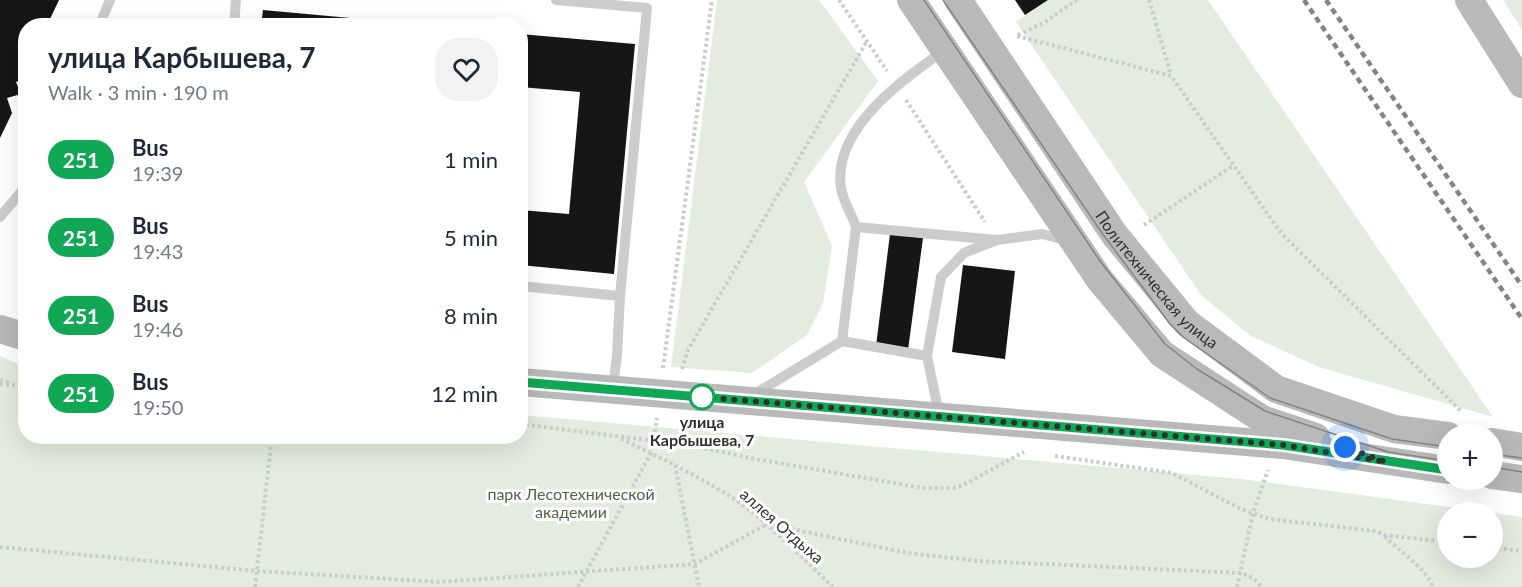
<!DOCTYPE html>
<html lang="en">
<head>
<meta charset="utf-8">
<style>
	body { margin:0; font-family:Lato,sans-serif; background:#f2f2f3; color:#1f2937; height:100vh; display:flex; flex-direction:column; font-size:22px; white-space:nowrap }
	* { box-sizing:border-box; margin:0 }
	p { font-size:20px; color:#747a83 }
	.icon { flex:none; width:33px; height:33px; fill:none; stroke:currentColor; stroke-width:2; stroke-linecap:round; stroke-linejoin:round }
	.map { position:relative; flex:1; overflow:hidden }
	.drawer { position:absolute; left:18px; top:18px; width:510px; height:426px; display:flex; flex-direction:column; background:#fff; border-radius:24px; box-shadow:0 6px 24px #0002 }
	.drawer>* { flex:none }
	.badge { padding:0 12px; border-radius:20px; font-size:21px; line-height:39px }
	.buttons { position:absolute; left:1437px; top:424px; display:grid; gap:12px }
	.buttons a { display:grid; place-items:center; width:66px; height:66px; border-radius:50%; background:#fff; box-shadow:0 6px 24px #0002; font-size:30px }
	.you { position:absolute; width:30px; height:30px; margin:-15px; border:4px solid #fff; border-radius:50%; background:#1a73e8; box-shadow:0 0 0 9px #1a73e833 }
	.map>.badge { position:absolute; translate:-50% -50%; box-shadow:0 0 0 3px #fff }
	.round { display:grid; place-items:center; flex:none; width:63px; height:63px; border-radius:24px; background:#f2f2f3 }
	.head { display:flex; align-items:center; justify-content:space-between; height:102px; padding:0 30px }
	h1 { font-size:28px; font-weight:700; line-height:45px }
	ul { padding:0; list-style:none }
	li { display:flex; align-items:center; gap:18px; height:78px; padding:0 30px }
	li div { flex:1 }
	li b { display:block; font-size:22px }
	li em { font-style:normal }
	li .badge { min-width:66px; font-weight:700; text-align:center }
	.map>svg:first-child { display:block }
	.green { fill:#e4ebdf; fill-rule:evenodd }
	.building { fill:#161616 }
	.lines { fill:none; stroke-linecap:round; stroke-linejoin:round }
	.path { stroke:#ccc; stroke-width:4; stroke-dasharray:3 3; stroke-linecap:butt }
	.lane { stroke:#ccc; stroke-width:10 }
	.secondary { stroke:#b9b9b9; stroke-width:28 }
	.tram { stroke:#848484; stroke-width:1.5 }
	.rail { stroke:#848484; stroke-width:4.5; stroke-dasharray:6 4.5; stroke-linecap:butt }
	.line-casing { stroke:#fff; stroke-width:14 }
	.line { stroke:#10a855; stroke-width:9 }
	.walk { stroke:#2f2f2f; stroke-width:6; stroke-dasharray:0 10.8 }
	.stop-dot { fill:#fff; stroke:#10a855; stroke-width:3 }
	.labels { text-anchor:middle; stroke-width:6; stroke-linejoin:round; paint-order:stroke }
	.street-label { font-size:16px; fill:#2f2f2f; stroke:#fff }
	.stop-label { font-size:16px; font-weight:bold; fill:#2f2f2f; stroke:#fff }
	.park-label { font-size:16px; fill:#506642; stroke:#fff }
</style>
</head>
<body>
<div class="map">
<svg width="1522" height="587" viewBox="0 0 1522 587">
	<rect width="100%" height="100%" fill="#fff"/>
	<path class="green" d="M717,0H819L878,81L804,182L832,246L823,303L807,335L752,373L671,367Z
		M1048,0H1208L1493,417L1319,367L1251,336L1201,295L1016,22Z
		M1503,0H1522V30Z
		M0,356L25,367L26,436H520L521,415L1242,479L1522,517V587H0ZM1448,513H1492V558H1448Z"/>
	<path class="building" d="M0,0H59L50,19L52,26H26V78L16,82L21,94L7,98L12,113L0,138Z
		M1015,0H1048L1025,15Z
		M263,10L416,24V26H261Z
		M520,34L635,44L614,274L520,265V210L569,214L580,92L520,87Z
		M890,234L923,238L908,350L876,346Z
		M963,265L1015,271L1005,359L952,352Z"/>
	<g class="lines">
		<path class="path" d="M839,0L887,71
			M1149,0L1171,75
			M1018,35L1043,23L1077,0
			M1017,36L1171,76L1281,233L1462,412
			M906,100L985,222
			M1144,225L1234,165
			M663,368L712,0
			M682,369L688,350L867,41
			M0,380L11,383
			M0,384L26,386
			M520,424L695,446L750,458L923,488H954L965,484L1024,452
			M621,439C658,456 694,474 728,495C767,520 799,555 833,587
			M1055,456L1172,473L1239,508L1269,519L1376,531L1384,535L1448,542
			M675,465L699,587
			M1385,536C1397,550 1431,572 1432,587
			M0,547L257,571L439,582L695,564L767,524L908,553L978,561L1241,573L1253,578L1262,587
			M1492,547L1522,551
			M255,587L272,436
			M578,587L651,453L657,418
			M1237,587L1253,513L1268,470"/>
		<path class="lane" d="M556,0L647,8L620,296
			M99,26L110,0
			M234,26L236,0
			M0,217L26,186
			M856,227C852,215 843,201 841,188C832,129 903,79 945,50
			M520,286L620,296L617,355L613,389
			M842,341L927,356
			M753,395L842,341L856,227L997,240
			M939,414L927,356L941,277L964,253L997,240L1042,234L1065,240"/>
		<g class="secondary">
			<path d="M911,0L1100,280L1162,354L1262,419L1316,437"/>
			<path id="s1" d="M958,0L1114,234L1187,323L1276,389L1394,429L1448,436"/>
			<path d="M1469,0L1522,84"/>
			<path d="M0,329L26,337"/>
			<path d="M520,382L1283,445L1448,470"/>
			<path d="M1492,442L1522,447"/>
			<path d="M1492,475L1522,479"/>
		</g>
		<path class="tram" d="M924,0L1100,261L1165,344L1197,369L1265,411L1388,452L1448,461
			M943,0L1102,233L1170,324L1183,337L1270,398L1392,439L1448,447
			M1492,454L1522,458
			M1492,467L1522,472"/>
		<path class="rail" d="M1304,0L1522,319
			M1326,0L1522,286"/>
	</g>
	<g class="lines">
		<g class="line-casing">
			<path id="line" d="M520,382L1283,445L1448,470"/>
		</g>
		<use href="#line" class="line"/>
		<path class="walk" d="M702,397L1283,445L1386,462L1345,447"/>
	</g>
	<circle class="stop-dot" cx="702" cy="397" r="12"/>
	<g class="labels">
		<g class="street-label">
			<text dy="6" stroke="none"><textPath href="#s1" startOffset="344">Политехническая улица</textPath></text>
			<text transform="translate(782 526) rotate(41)" y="6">аллея Отдыха</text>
		</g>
		<g class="stop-label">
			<text x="702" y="428">улица<tspan x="702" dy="18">Карбышева, 7</tspan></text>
		</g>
		<g class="park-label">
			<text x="571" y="500">парк Лесотехнической<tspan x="571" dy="18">академии</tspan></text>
		</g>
	</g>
</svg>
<div class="buttons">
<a>+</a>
<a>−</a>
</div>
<div class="you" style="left:1345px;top:447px"></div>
<section class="drawer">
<div class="head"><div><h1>улица Карбышева, 7</h1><p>Walk · 3 min · 190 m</p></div><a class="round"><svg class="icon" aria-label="heart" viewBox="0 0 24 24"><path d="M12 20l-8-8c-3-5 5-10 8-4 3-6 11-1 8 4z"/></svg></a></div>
<ul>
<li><span class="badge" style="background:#10a855;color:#fff">251</span><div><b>Bus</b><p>19:39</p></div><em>1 min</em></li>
<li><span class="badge" style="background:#10a855;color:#fff">251</span><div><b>Bus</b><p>19:43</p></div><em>5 min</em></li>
<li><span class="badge" style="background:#10a855;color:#fff">251</span><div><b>Bus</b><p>19:46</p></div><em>8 min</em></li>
<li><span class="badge" style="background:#10a855;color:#fff">251</span><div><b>Bus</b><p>19:50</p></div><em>12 min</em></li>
</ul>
</section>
</div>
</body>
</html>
